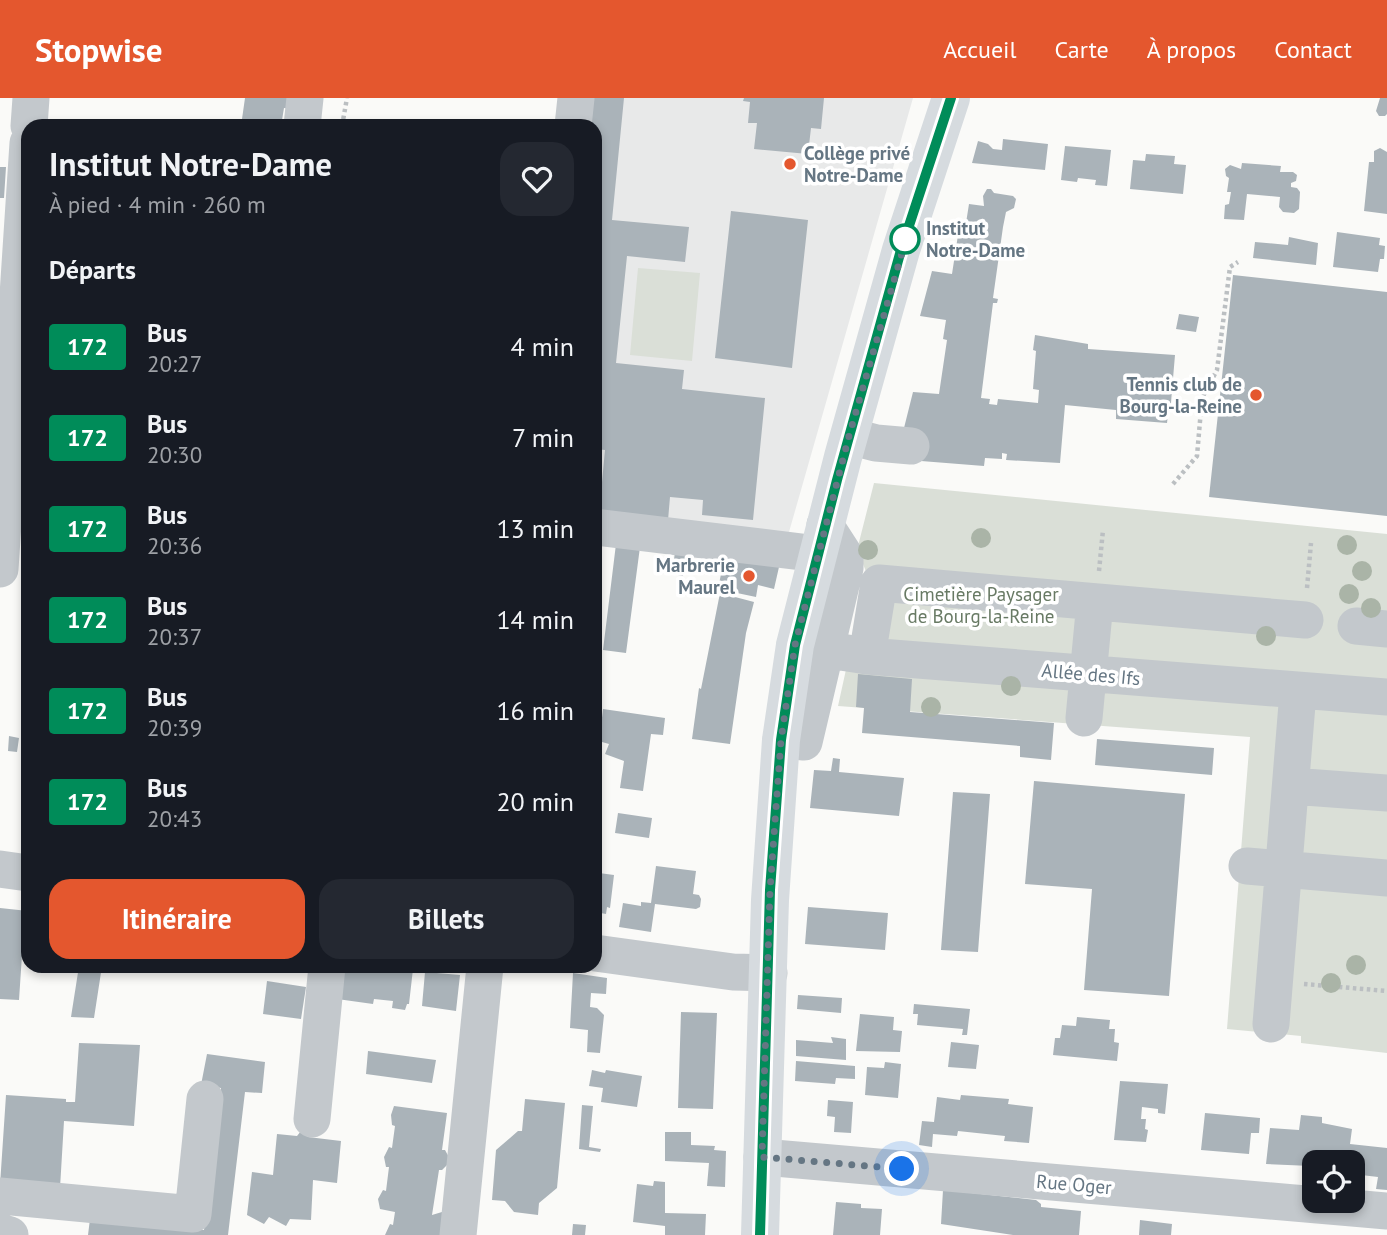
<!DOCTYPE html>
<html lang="fr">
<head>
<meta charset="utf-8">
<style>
	body { margin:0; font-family:"PT Sans",sans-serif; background:#242831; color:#f1f3f6; height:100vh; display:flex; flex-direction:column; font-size:26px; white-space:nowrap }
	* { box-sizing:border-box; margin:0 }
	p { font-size:23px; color:#9ea1a6 }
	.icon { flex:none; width:38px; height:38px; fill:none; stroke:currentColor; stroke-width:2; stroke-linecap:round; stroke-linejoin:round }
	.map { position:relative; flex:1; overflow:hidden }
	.sheet { position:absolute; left:21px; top:21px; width:581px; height:854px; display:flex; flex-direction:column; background:#171b24; border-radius:21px; box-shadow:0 4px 10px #0003 }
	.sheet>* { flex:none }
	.badge { padding:0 14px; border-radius:5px; font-size:24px; line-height:46px }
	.controls { position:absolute; left:1302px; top:1052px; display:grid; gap:14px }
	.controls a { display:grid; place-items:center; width:63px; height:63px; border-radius:14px; background:#171b24; box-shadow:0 4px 10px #0003; font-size:35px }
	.you { position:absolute; width:35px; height:35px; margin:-18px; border:5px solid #fff; border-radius:50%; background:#1a73e8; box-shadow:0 0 0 10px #1a73e833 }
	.map>.badge { position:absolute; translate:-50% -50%; box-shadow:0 0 0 4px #fff }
	h2 { padding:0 28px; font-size:26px; line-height:63px }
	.round { display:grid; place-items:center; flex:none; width:74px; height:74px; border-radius:21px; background:#242831 }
	.headline { display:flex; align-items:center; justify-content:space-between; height:119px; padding:0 28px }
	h1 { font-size:33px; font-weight:700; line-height:52px }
	.cta { display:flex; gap:14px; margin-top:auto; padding:14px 28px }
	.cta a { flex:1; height:80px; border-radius:21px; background:#e4572e; color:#fff; font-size:28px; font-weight:700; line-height:80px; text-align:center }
	.cta a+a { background:#242831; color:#f1f3f6 }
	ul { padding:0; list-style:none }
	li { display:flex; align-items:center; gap:21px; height:91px; padding:0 28px }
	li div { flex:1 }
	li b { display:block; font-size:26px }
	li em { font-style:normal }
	li .badge { min-width:77px; font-weight:700; text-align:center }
	header { display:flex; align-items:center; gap:42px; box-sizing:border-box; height:98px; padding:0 35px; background:#e4572e; color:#fff }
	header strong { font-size:33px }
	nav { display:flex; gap:38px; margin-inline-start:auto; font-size:24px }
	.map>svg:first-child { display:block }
	.built { fill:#e8e9e9 }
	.green { fill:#dadfd7 }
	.building { fill:#aab3b9 }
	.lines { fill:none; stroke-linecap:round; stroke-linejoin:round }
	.path { stroke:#bbbfc2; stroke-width:4.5; stroke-dasharray:3.5 3.5; stroke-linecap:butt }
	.minor { stroke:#c3c8cc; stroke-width:37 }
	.major { stroke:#d6dbdf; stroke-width:38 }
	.tree { fill:#aab4a7 }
	.line-casing { stroke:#fff; stroke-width:16 }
	.line { stroke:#008c59; stroke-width:10 }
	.walk { stroke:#657683; stroke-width:7; stroke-dasharray:0 12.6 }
	.poi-dot { fill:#e4572e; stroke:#fff; stroke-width:2.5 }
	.stop-dot { fill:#fff; stroke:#008c59; stroke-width:3.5 }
	.labels { text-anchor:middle; stroke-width:7; stroke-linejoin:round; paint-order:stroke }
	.poi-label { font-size:19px; font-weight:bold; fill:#657683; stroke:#fff; text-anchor:end }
	.stop-label { font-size:19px; font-weight:bold; fill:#657683; stroke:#fff; text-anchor:start }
	.park-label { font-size:19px; fill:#687a64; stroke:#fff }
	.street-label { font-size:19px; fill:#657683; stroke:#fff }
</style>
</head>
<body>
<header>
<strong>Stopwise</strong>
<nav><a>Accueil</a><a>Carte</a><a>À propos</a><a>Contact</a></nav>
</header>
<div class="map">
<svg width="1387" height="1137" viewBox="0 0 1387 1137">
	<rect width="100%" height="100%" fill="#fafaf8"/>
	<path class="built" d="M584,0H913L779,469L595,442V28Z"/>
	<path class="green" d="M638,170L700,175L692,263L630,257Z
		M874,385L1387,436V955L1301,945V938L1227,931L1250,639L838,608L867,476L863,466L855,460Z"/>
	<path class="building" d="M245,0H299L298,12L284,10L281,28H241Z
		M586,0H624L612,122L689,129L685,164L627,158L616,265L684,272L682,291L765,300L753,422L702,417L703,402L670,399L667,434L598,427L605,352L595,351V28H583Z
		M744,0H824L821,31L811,30L808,56L754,51L757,25H748L750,4L743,3Z
		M1380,0H1387V16L1385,18H1379L1376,13Z
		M1003,41L1048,46L1045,72L972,65L978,43L988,46L993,51L1002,52Z
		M1065,48L1111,52L1107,88L1095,87L1096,82L1078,80L1077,84L1061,82Z
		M1380,50L1387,54V116L1364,113L1369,64H1374V53Z
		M1146,56L1175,58L1174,66L1186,67L1183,96L1130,91L1133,62L1145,63Z
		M1242,65L1281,68L1280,74H1293L1297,77L1296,83L1291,85V89L1297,90L1300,94L1299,111L1294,115L1283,114L1279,109L1280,99L1247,96L1244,122L1224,121L1225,107L1229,106L1231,94H1227L1229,80L1226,78L1225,71L1230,67L1241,71Z
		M0,69H6L4,100H0Z
		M987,91H991L994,95L1013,98L1016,101L1014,110L1006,114L1003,129L993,200L998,201L997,205H993L981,300L990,301L989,306L997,307L998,301L1038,305L1039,292L1033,291L1036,253L1033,252L1035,237L1088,246V251L1175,257L1170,316H1168L1167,325L1116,321V312L1065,307L1060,365L1006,362L1007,356L1002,355V361L985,360L984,368L921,363L902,338L913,294L939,296L947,242L943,241L946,222L920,218L932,173L952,176L960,124L966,125L969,106L984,108L983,98Z
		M731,113L808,122L792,270L715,260Z
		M1337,134L1380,140L1379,147L1385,148L1384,161H1380L1378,174L1333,169Z
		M1289,139L1318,145L1316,167L1253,160L1255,144L1288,147Z
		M1233,177L1387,194V418L1209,399Z
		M1179,216L1199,219L1196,234L1176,231Z
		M616,446L640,449L626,555L603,552Z
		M675,454L686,456L683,478L672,476Z
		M724,461L779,469L774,491L758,487L756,499L718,491Z
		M720,495L754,504L746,535L730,646L692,641L699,590L701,591Z
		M858,576L912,581L910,614L1054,625L1051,662L1020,659V648L862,635L864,610L856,609Z
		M603,611L665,620L663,637L651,636L643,693L620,690L624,663L605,656L609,646L595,642V627L601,628Z
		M9,638L19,640L17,654L8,653Z
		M1097,641L1214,650L1212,677L1095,667Z
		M833,660L840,661L839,674L904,680L899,718L810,710L814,672L831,673Z
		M1034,683L1185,696L1169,898L1084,892L1092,791L1025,786Z
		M953,694L990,696L978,854L941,852Z
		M618,715L652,720L649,740L615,735Z
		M595,765H600L599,775L614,777L610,810L607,809L606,816L595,814Z
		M656,768L696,773L693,796L699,797L701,801L700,809L696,811L655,806L651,834L619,829L623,805L641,808V804L651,805Z
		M808,809L888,815L885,852L805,846Z
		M0,810L28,813V842H23L19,902L0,901Z
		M79,868H102L94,920L71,919Z
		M334,868H411V871H413L409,906H407L405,912L392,910L393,903L374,901L373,906L330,900Z
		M425,874L460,877L456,913L422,908Z
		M573,875L607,880L606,896L591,895L590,909L597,910L604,917L600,955L587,954L588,932L570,930Z
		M267,883L306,889L301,921L263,916Z
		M798,897L842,900L841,915L797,911Z
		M914,906L970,911L967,937H962L963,931L917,927L918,916H913Z
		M681,914L717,915L713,1011L678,1010Z
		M860,916L894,919L893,932L902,933L900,954L856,953Z
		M1077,919L1110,922L1109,931H1115L1114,944L1119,945L1117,963L1053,957L1055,940H1060L1062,927L1076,928Z
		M831,939L846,941V962L796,958V942L833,945Z
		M951,944L979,947L976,971L948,969Z
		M79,945L140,947L134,1028L64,1023L60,1090L0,1087L6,997L66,1001V1004H75Z
		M368,953L436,962L432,985L366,976Z
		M207,956L265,964L262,995L245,994L228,1137H88L90,1121L204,1132L221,990L201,987Z
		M796,963L855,968V981L836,980L835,986L795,983Z
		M885,964L901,966L898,1000L865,997L867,969L884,970Z
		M592,972L605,975L606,972L642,978L637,1009L601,1004L603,990L589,988Z
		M1120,983L1168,986L1165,1016L1158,1015V1011L1142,1009L1141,1021H1146L1145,1031L1148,1032L1146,1044L1114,1042Z
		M961,997L1009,1001L1008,1006L1033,1009L1029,1045L1004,1043L1005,1038L958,1033L957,1038L933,1036L932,1049L919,1047L922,1023L934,1024L937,999L960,1002Z
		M525,1001L565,1005L557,1090L539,1105L538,1117L514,1114L505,1103L492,1102L496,1052L518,1033H522Z
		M828,1002L853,1004L851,1035L834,1034L835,1019L827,1018Z
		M582,1007L593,1008L589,1049L601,1051L600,1054L579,1051Z
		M394,1008L447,1015L442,1052H445L451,1063L442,1072H439L432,1117L442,1114L447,1117L445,1137H385L390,1126L393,1127L395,1114L380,1111L378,1101L383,1092L386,1093L389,1069H386L384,1059L389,1049L392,1050L395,1028L392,1027L391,1017Z
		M1205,1015L1260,1020L1259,1035H1251L1249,1056L1201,1052Z
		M1301,1017L1322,1019V1025L1352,1031L1350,1046L1387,1050V1092L1376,1091L1378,1079L1353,1076V1064H1345L1346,1057L1335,1056L1334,1064H1311V1068L1266,1066L1270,1030L1299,1032Z
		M301,1033L308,1039L341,1043L337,1085L313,1082L311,1122L290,1121L286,1128L269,1119L264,1126L247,1117L252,1074L273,1077L277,1036L297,1038Z
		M665,1034H691V1047L715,1048L714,1052L726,1053L725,1089L707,1088L709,1065L665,1063Z
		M654,1083L665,1084V1115L706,1116L705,1137H665V1128L633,1124L637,1086L653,1088Z
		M943,1092L1036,1102L1041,1106V1109L1081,1113L1079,1137H1013L941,1126Z
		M836,1104L861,1106V1110L882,1111L880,1137H833Z
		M1140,1122L1172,1126L1171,1137H1139Z
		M573,1126L586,1127L585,1137H572Z"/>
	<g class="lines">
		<path class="path" d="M342,28L347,0
			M1173,386L1197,358L1202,300L1217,272L1230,169L1238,164
			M1099,473L1103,432
			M1307,490L1311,445
			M1304,886L1387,893"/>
		<path class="minor" d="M29,28L31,0
			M302,28L305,0
			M573,28L576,0
			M849,338L876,345L911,348
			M595,429L818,456
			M0,471L28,45
			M1356,528L1387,531
			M795,547L867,558L1387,599
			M867,558L879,485L1305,522
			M1084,620L1095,504
			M781,642L804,644L845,470V458L825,427
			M1291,688L1387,695
			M1247,768L1387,780
			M0,771L28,775
			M595,855L733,874L769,875
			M1271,926L1298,594
			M312,1021L327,868
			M762,1059L1387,1113
			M0,1098L193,1116L205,1001
			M0,1134L10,1137
			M458,1137L485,868"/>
		<path class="major" d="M760,1137L770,802L781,642L795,547L843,359L901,152L951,0"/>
	</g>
	<g class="tree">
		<circle cx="981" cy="440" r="10"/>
		<circle cx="1347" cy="447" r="10"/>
		<circle cx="868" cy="452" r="10"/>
		<circle cx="1362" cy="473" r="10"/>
		<circle cx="1349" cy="496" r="10"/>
		<circle cx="1371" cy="510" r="10"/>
		<circle cx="1266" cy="538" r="10"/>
		<circle cx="1011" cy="588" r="10"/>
		<circle cx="931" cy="609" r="10"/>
		<circle cx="1356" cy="867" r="10"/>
		<circle cx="1331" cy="885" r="10"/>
	</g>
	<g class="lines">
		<g class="line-casing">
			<path id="line" d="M760,1137L770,792L781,642L795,547L837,382L901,152L951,0"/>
		</g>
		<use href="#line" class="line"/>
		<path class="walk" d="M902,1071L762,1059L770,792L781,642L795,547L849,338L908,134L905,141"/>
	</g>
	<g class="poi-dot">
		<circle cx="790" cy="66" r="7"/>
		<circle cx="1256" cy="297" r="7"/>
		<circle cx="749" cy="478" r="7"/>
	</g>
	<circle class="stop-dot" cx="905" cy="141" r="14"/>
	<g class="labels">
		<g class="poi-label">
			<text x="804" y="62" text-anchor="start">Collège privé<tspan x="804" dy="22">Notre-Dame</tspan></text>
			<text x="1242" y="293">Tennis club de<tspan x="1242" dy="22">Bourg-la-Reine</tspan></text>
			<text x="735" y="474">Marbrerie<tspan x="735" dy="22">Maurel</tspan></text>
		</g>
		<g class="stop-label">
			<text x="926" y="137">Institut<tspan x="926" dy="22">Notre-Dame</tspan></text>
		</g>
		<g class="park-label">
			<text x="981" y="503">Cimetière Paysager<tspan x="981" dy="22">de Bourg-la-Reine</tspan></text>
		</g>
		<g class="street-label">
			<text transform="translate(1091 576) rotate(5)" y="7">Allée des Ifs</text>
			<text transform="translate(1074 1086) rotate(5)" y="7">Rue Oger</text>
		</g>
	</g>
</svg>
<div class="controls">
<a><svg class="icon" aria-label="locate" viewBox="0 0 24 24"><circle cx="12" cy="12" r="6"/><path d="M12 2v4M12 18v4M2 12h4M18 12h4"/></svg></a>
</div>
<div class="you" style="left:902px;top:1071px"></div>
<section class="sheet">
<div class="headline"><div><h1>Institut Notre-Dame</h1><p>À pied · 4 min · 260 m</p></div><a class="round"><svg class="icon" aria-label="heart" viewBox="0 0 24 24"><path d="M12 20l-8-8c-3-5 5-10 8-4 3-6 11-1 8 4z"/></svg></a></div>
<h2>Départs</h2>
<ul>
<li><span class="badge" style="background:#008c59;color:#fff">172</span><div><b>Bus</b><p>20:27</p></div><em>4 min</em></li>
<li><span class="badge" style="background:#008c59;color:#fff">172</span><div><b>Bus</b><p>20:30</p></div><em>7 min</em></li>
<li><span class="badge" style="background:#008c59;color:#fff">172</span><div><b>Bus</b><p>20:36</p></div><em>13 min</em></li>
<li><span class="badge" style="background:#008c59;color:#fff">172</span><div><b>Bus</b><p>20:37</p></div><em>14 min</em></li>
<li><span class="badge" style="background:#008c59;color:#fff">172</span><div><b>Bus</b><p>20:39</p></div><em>16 min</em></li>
<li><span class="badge" style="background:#008c59;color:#fff">172</span><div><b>Bus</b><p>20:43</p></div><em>20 min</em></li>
</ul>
<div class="cta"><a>Itinéraire</a><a>Billets</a></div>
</section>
</div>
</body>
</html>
